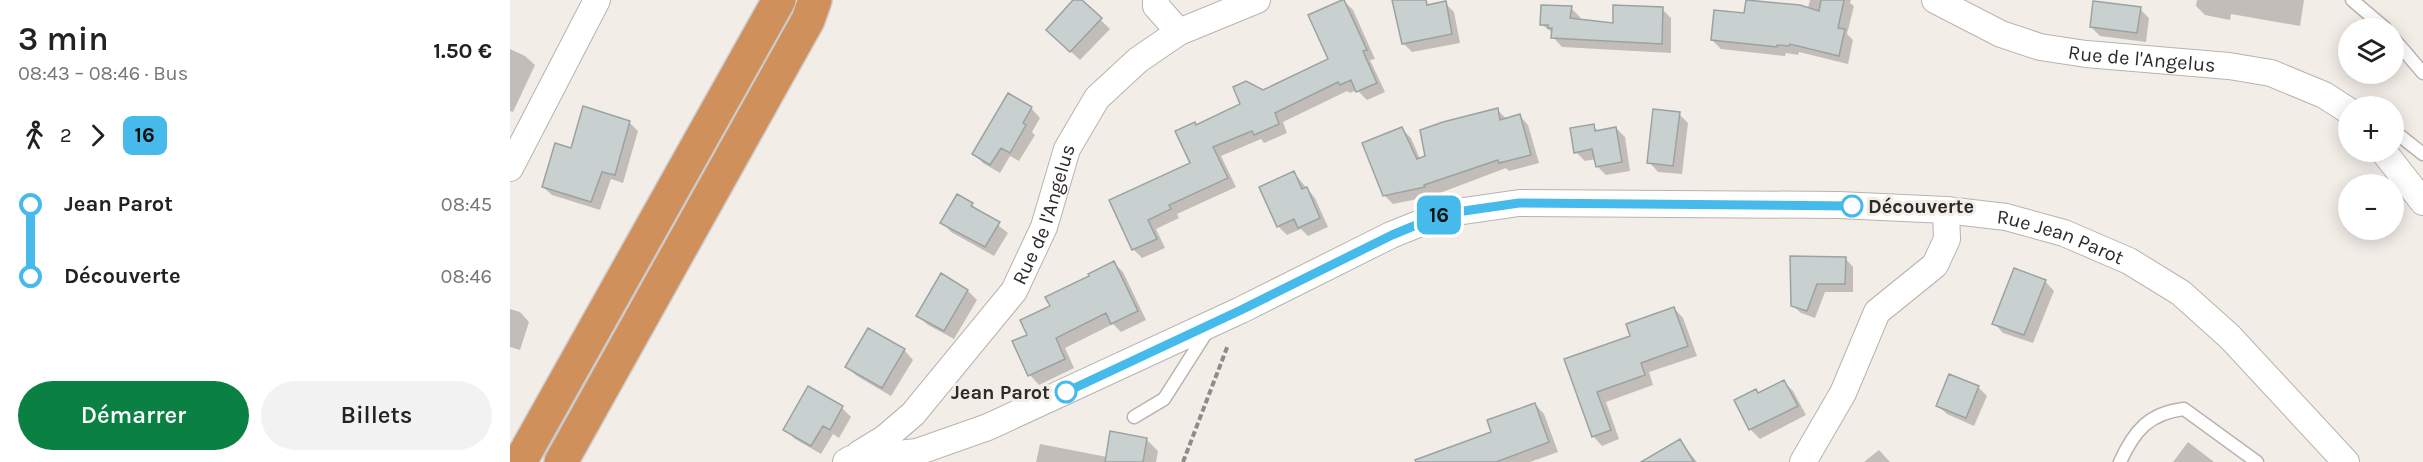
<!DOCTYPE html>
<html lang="fr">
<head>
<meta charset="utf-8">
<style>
	body { margin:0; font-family:Karla,sans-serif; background:#f2f2f2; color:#222; height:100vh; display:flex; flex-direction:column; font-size:22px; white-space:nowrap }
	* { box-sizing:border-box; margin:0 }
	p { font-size:20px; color:#767676 }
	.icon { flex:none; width:33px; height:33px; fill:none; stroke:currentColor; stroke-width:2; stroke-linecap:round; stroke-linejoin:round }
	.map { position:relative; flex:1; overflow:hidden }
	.drawer { display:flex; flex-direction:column; background:#fff; width:510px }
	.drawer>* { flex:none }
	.badge { padding:0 12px; border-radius:9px; font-size:21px; line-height:39px }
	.fabs { position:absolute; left:1828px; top:18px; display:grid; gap:12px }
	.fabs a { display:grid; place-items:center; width:66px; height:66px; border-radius:50%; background:#fff; box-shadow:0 3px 15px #0003; font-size:30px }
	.map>.badge { position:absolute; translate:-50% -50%; box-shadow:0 0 0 3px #fff }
	.legs { display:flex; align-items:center; gap:9px; height:66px; padding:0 18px; font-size:20px }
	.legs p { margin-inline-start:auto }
	.summary { display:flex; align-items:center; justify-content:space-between; height:102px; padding:0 18px }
	h1 { font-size:33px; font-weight:600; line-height:45px }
	.action { display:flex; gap:12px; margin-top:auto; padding:12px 18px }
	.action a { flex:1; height:69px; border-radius:36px; background:#0b8043; color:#fff; font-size:24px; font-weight:600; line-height:69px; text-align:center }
	.action a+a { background:#f2f2f2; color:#222 }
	ul { padding:0 18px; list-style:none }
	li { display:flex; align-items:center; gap:21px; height:72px; font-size:22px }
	li i { display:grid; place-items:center; width:9px; height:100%; margin:0 8px; background:currentColor }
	li i::after { content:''; width:15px; height:15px; margin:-8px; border:4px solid; border-radius:50%; background:#fff }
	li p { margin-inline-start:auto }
	li:first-child i { background:linear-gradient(#0000 50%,currentColor 0) }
	li:last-child i { background:linear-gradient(currentColor 50%,#0000 0) }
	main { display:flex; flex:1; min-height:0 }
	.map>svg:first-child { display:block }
	.shadow { fill:#0003 }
	.building { fill:#c8d1d0; stroke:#9ba3a2; stroke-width:1.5 }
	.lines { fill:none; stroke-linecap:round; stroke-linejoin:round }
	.service-casing { stroke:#b9b3af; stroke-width:15 }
	.minor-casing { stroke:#b9b3af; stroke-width:28 }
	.trunk-casing { stroke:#cdcccc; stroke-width:36 }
	.path { stroke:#908b88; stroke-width:4; stroke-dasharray:6 3; stroke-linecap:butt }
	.service { stroke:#fff; stroke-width:12 }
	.minor { stroke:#fff; stroke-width:26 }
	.trunk { stroke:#d0905c; stroke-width:33 }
	.line-1-casing { stroke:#fff; stroke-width:14 }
	.line-1 { stroke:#47baec; stroke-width:9 }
	.stop-1-dot { fill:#fff; stroke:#47baec; stroke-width:3 }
	.labels { text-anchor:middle; stroke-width:6; stroke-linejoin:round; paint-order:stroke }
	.street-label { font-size:20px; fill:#2d2a29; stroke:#f3ede8 }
	.stop-label { font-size:20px; font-weight:bold; fill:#2d2a29; stroke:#f3ede8; text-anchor:start }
</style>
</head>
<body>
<main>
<section class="drawer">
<div class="summary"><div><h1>3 min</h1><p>08:43 – 08:46 · Bus</p></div><b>1.50 €</b></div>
<div class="legs"><svg class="icon" aria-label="walk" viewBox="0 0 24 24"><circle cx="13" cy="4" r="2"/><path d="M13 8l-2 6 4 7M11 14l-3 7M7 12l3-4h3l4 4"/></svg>2<svg class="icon" aria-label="forward" viewBox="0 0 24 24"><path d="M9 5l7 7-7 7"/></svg><b class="badge" style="background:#47baec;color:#111">16</b></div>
<ul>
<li><i style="color:#47baec"></i><b>Jean Parot</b><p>08:45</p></li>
<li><i style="color:#47baec"></i><b>Découverte</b><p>08:46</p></li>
</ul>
<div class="action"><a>Démarrer</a><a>Billets</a></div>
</section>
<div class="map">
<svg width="1913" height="462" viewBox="0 0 1913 462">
	<rect width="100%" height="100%" fill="#f3ede8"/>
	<path class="shadow" d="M565,0H570L600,29L570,60L538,30Z
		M1237,0L1298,8L1300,0H1341L1340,3L1344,6L1337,34L1343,40L1338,64L1289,52L1288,55L1276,53L1275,56L1211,49L1202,40L1235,15Z
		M1687,0H1794L1790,26L1721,14L1720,20L1695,15L1686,6Z
		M834,1L843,10L865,59L860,60L875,92L857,100L847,90L840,93L837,91L773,122L777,133L754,143L751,139L711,156L726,187L667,214L669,218L646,229L655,248L632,258L623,249L601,200L682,163L687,126L732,104L753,91L820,60Z
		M935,3L944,12L950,43L902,52L893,43Z
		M1061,8L1070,17V21L1104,25L1152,9L1161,18V53L1052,47L1043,37V33L1031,24Z
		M1630,9L1639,18L1636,42L1590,36L1581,27Z
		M0,49L15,56L25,65L3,112L0,111Z
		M521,108L530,118L522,132L525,135L509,161L500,156L490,173L473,163L464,154Z
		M987,110L996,118L1010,116L1018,125L1029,163L999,171L996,168L922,196L883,204L874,195L892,129L901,138L910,159L917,157Z
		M1169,114L1178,123L1172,174L1148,172L1139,162Z
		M119,122L128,131L113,183L101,179L90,210L42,195L33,187L62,150Z
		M1083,126L1089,132L1106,128L1115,137L1120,171L1096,175L1087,166L1086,159L1075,161L1066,152Z
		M784,173L805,198L818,227L798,236L791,229L777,235L768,226Z
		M462,205L498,233L484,256L441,232L432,222Z
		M1335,258L1343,267V292H1315L1305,318L1291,313L1282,305Z
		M603,262L613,272L636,320L611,332L603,324L555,348L564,368L529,385L520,375L504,342L519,335L542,307Z
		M431,275L458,291L467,300L444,339L418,325L408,316Z
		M1535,281L1544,291L1523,343L1493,333L1484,323Z
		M1164,308L1173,318L1187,356L1139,372L1143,385L1096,402L1109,439L1092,446L1083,436L1056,360L1122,337Z
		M0,309L10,312L19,322L10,350L0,347Z
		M394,350L403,360L381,396L347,376L337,367Z
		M1274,382L1283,391L1296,415L1250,439L1241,430L1226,401L1248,394Z
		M1468,387L1477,396L1464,426L1437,414L1428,406Z
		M1025,404L1034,414L1048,452L1020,462H940Z
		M332,408L341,417L329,438L323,434L311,454L285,439L275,429Z
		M637,440L648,451L646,462H526L530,444L597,457Z
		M1170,441L1187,462H1149Z
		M1678,442L1704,462H1663Z
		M1369,450L1380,462H1354Z"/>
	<path class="building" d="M563,0H572L592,18L560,52L536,30Z
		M832,0H834L857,50L853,51L867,83L846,92L841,80L830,85L828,82L765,113L769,124L744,135L742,131L703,147L718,178L659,205L661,209L638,220L647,239L622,250L599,200L680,163L665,131L685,122L686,125L730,104L723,87L736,81L753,90L818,59L798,15Z
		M882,0H916L917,5L936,1L942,34L892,44Z
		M1236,0L1290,5L1309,11L1311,0H1334L1328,28L1335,29L1329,56L1280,44L1279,46L1267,45V47L1201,40L1204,10L1234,13Z
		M1583,1L1631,7L1627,33L1580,27Z
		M1031,5L1062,6L1060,18L1103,23V5L1153,7L1152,44L1041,38L1042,28H1038V25H1030Z
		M498,93L522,107L513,123L516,125L500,153L491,148L480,165L462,154Z
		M73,106L120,121L105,175L92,172L81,202L32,187L45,143L61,148Z
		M988,108L990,120L1010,114L1021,155L989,163L988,160L914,185L915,187L873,196L852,143L892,127L907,159L915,156L910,130L933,122Z
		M1143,109L1170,112L1163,166L1137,163Z
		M1084,124L1085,131L1106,127L1112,162L1086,167L1082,149L1064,153L1060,128Z
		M784,171L792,189L797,187L810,218L788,228L784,219L767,227L749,187Z
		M447,194L463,203L461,206L490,222L475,247L430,223Z
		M1280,256L1336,257L1335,284H1307L1297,311L1281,306Z
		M604,261L628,311L601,324L596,313L546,338L555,359L518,376L502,341L517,335L510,320L540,306L535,297L579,276L578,274Z
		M1504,268L1536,280L1514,335L1482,324Z
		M431,273L458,290L434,331L406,316Z
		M1164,307L1178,346L1131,363L1135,375L1087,392L1101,430L1082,437L1054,359L1120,336L1116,324Z
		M358,328L395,349L372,388L335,367Z
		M1439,374L1469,386L1456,418L1426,406Z
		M1274,380L1288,406L1239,430L1224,400L1246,389L1248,393Z
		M298,386L333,406L320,430L313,426L301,446L273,430Z
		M1025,403L1039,442L986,462H906L905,460L981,432L977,420Z
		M600,431L637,438L633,462H595Z
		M1170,439L1184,462H1131Z"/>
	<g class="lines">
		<g class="service-casing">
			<path id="service" d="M1842,0L1875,28
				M1884,39L1913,73
				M1884,131L1913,154
				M624,417L654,399L698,330
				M1610,462C1624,431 1639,413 1674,409L1747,462"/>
		</g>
		<g class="minor-casing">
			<g id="minor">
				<path d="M646,0V6L669,32"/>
				<path id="s1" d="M1425,0L1491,34L1530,47L1576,54L1719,66L1761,73L1814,95L1839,111"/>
				<path d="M1874,152L1913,202"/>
				<path d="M0,168L87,0"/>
				<path id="s2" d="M349,454L375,438L403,414L504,291L534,227L557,149L587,98L628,60L669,32L747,0"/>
				<path id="s3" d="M336,462L341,459L407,452L478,427L731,310L881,235L933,214L1009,203L1329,205L1436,210L1496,217L1554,233L1619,261L1671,293L1720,337L1836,462"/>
				<path d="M1293,462L1333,393L1367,312L1425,265L1437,239L1436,210"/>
			</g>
		</g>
		<g class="trunk-casing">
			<path id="trunk" d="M10,462L269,0
				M51,462L298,20L305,0"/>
		</g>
		<path class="path" d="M673,462L718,345"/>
		<use href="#service" class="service"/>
		<use href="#minor" class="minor"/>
		<use href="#trunk" class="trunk"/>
	</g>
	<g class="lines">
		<g class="line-1-casing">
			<path id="line-1" d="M556,392L731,310L882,235L933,214L1009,203L1342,206"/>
		</g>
		<use href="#line-1" class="line-1"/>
	</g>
	<g class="stop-1-dot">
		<circle cx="1342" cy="206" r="10"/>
		<circle cx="556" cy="392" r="10"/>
	</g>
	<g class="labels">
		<g class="street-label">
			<text dy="7" stroke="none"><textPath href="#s1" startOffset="218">Rue de l'Angelus</textPath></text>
			<text dy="7" stroke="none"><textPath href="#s2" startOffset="309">Rue de l'Angelus</textPath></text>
			<text dy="7" stroke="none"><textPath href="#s3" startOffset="1272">Rue Jean Parot</textPath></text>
		</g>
		<g class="stop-label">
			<text x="1358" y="213">Découverte</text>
			<text x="540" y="399" text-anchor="end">Jean Parot</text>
		</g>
	</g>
</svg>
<div class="fabs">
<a><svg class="icon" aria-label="layers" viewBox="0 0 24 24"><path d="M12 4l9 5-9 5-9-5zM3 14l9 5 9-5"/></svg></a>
<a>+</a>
<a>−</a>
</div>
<b class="badge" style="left:929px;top:215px;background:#47baec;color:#111">16</b>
</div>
</main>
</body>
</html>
